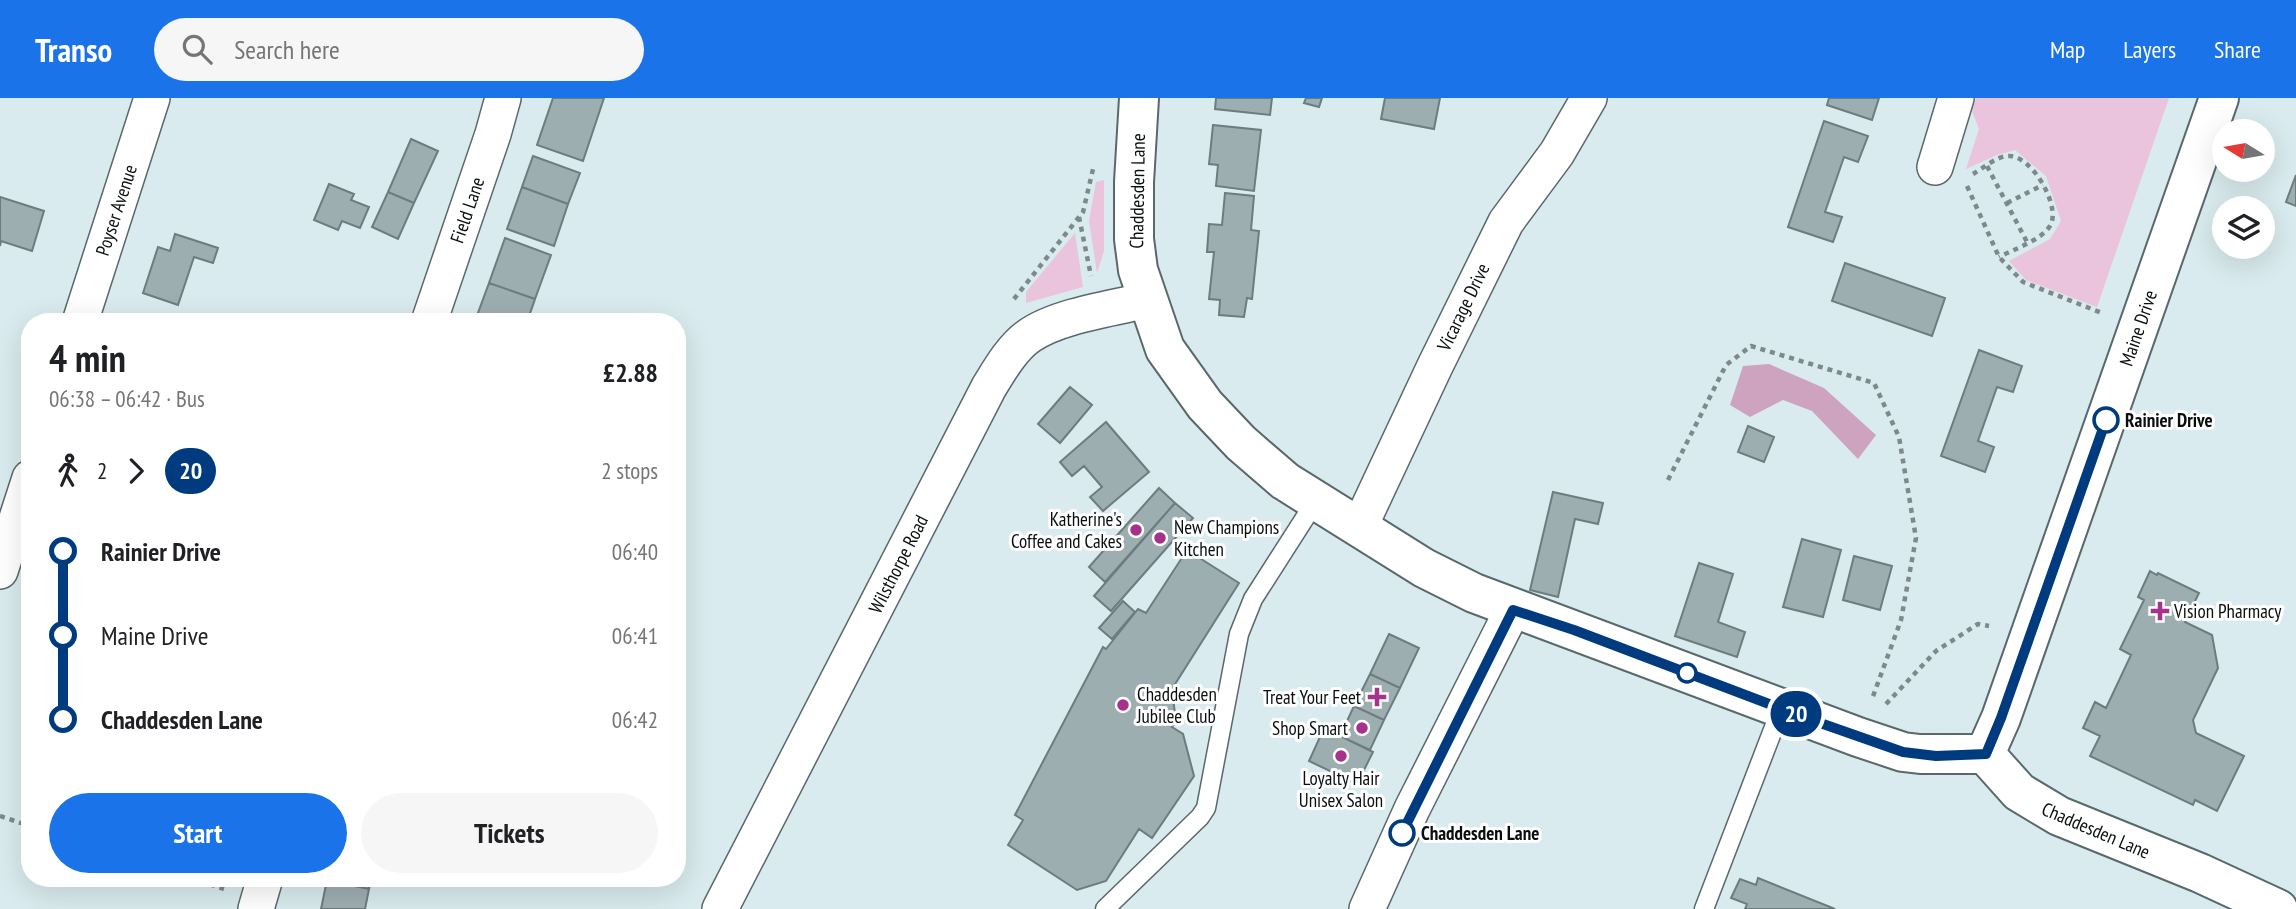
<!DOCTYPE html>
<html lang="en">
<head>
<meta charset="utf-8">
<style>
	body { margin:0; font-family:"PT Sans Narrow",sans-serif; background:#f6f6f6; color:#202124; height:100vh; display:flex; flex-direction:column; font-size:26px; white-space:nowrap }
	* { box-sizing:border-box; margin:0 }
	p { font-size:23px; color:#757577 }
	.icon { flex:none; width:38px; height:38px; fill:none; stroke:currentColor; stroke-width:2; stroke-linecap:round; stroke-linejoin:round }
	.map { position:relative; flex:1; overflow:hidden }
	.side { position:absolute; left:21px; top:215px; width:665px; height:574px; display:flex; flex-direction:column; background:#fff; border-radius:28px; box-shadow:0 7px 28px #0002 }
	.side>* { flex:none }
	.badge { padding:0 14px; border-radius:23px; font-size:24px; line-height:46px }
	.needle { width:46px; rotate:281deg }
	.buttons { position:absolute; left:2212px; top:21px; display:grid; gap:14px }
	.buttons a { display:grid; place-items:center; width:63px; height:63px; border-radius:50%; background:#fff; box-shadow:0 7px 28px #0002; font-size:35px }
	.map>.badge { position:absolute; translate:-50% -50%; box-shadow:0 0 0 4px #fff }
	.legs { display:flex; align-items:center; gap:10px; height:77px; padding:0 28px; font-size:23px }
	.legs p { margin-inline-start:auto }
	.overview { display:flex; align-items:center; justify-content:space-between; height:119px; padding:0 28px }
	h1 { font-size:38px; font-weight:700; line-height:52px }
	.primary-button { display:flex; gap:14px; margin-top:auto; padding:14px 28px }
	.primary-button a { flex:1; height:80px; border-radius:42px; background:#1a73e8; color:#fff; font-size:28px; font-weight:700; line-height:80px; text-align:center }
	.primary-button a+a { background:#f6f6f6; color:#202124 }
	ul { padding:0 28px; list-style:none }
	li { display:flex; align-items:center; gap:24px; height:84px; font-size:26px }
	li i { display:grid; place-items:center; width:10px; height:100%; margin:0 9px; background:currentColor }
	li i::after { content:''; width:18px; height:18px; margin:-9px; border:5px solid; border-radius:50%; background:#fff }
	li p { margin-inline-start:auto }
	li:first-child i { background:linear-gradient(#0000 50%,currentColor 0) }
	li:last-child i { background:linear-gradient(currentColor 50%,#0000 0) }
	header { display:flex; align-items:center; gap:42px; box-sizing:border-box; height:98px; padding:0 35px; background:#1a73e8; color:#fff }
	header strong { font-size:33px }
	nav { display:flex; gap:38px; margin-inline-start:auto; font-size:24px }
	.search { width:490px; height:63px; background:#f6f6f6; display:flex; align-items:center; gap:18px; box-sizing:border-box; padding:0 24px; border-radius:38px; color:#757577; font-size:26px }
	.map>svg:first-child { display:block }
	.green { fill:#e9c4dc }
	.forest { fill:#cda3bf }
	.building { fill:#9daeb1; stroke:#6c7c7f; stroke-width:2 }
	.lines { fill:none; stroke-linecap:round; stroke-linejoin:round }
	.lane-casing { stroke:#58686b; stroke-width:21 }
	.street-casing { stroke:#58686b; stroke-width:38 }
	.secondary-casing { stroke:#58686b; stroke-width:42 }
	.path { stroke:#7d898b; stroke-width:4.5; stroke-dasharray:5 5; stroke-linecap:butt }
	.lane { stroke:#fff; stroke-width:18 }
	.street { stroke:#fff; stroke-width:35 }
	.secondary { stroke:#fff; stroke-width:38 }
	.line-1-casing { stroke:#fff; stroke-width:16 }
	.line-1 { stroke:#003b80; stroke-width:10 }
	.stop-1-dot { fill:#fff; stroke:#003b80; stroke-width:3.5 }
	.poi-dot { fill:#a7328b; stroke:#fff; stroke-width:2.5 }
	.labels { text-anchor:middle; stroke-width:6; stroke-linejoin:round; paint-order:stroke }
	.street-label { font-size:19px; fill:#080d0e; stroke:#fff }
	.stop-label { font-size:19px; font-weight:bold; fill:#080d0e; stroke:#fff; text-anchor:start }
	.poi-label { font-size:19px; fill:#080d0e; stroke:#fff; text-anchor:end }
</style>
</head>
<body>
<header>
<strong>Transo</strong>
<div class="search"><svg class="icon" aria-label="search" viewBox="0 0 24 24"><circle cx="10" cy="10" r="6"/><path d="M15 15l6 6"/></svg>Search here</div>
<nav><a>Map</a><a>Layers</a><a>Share</a></nav>
</header>
<div class="map">
<svg width="2296" height="811" viewBox="0 0 2296 811">
	<rect width="100%" height="100%" fill="#d9ebee"/>
	<path class="green" d="M1976,0H2169L2097,209L2026,182L2009,163L2050,141L2061,123L2046,78L2015,52L1997,57L1966,71L1979,31L1972,13Z
		M1104,82V153L1097,175L1089,123L1096,84Z
		M1075,135L1083,189L1026,205V194Z"/>
	<path class="forest" d="M1769,266L1824,290L1876,337L1858,361L1812,313L1783,302L1750,319L1730,307L1743,268Z"/>
	<path class="building" d="M553,0H604L583,63L537,47Z
		M1216,0H1272L1270,17L1215,11Z
		M1306,0H1322L1319,9L1304,5Z
		M1385,0H1440L1434,31L1381,21Z
		M1829,0H1879L1872,22L1827,7Z
		M1824,23L1868,38L1858,64L1844,59L1825,114L1842,119L1833,144L1788,129Z
		M1213,27L1261,32L1254,93L1216,88L1218,67L1209,66Z
		M411,41L438,53L414,105L388,94Z
		M533,58L580,75L568,106L522,89Z
		M2296,77V108L2286,104Z
		M329,86L354,96L351,102L369,109L360,130L342,123L338,132L314,122Z
		M522,89L568,106L554,148L507,131Z
		M388,94L414,105L398,141L372,129Z
		M1225,95L1254,98L1251,132L1259,133L1252,201L1247,200L1244,219L1219,217L1220,202L1209,201L1214,154H1207L1209,126L1222,127Z
		M0,99L44,113L32,153L1,143L0,148Z
		M175,136L218,150L213,165L194,159L178,207L143,195L158,149L170,153Z
		M505,140L551,157L535,201L489,185Z
		M1845,165L1945,200L1932,238L1832,203Z
		M489,185L535,201L527,224L475,223Z
		M1979,252L2022,268L2013,294L1997,289L1978,343L1994,349L1985,374L1941,358Z
		M1070,289L1092,307L1060,345L1038,326Z
		M1106,324L1149,374L1103,413L1090,399L1102,389L1084,368L1072,378L1060,364Z
		M1748,328L1774,339L1764,364L1738,354Z
		M1159,390L1175,405L1105,484L1089,469Z
		M1553,394L1603,405L1598,426L1575,421L1558,499L1530,492Z
		M1175,405L1193,420L1111,513L1094,498Z
		M1802,441L1841,452L1823,519L1783,509Z
		M1187,452L1239,485L1172,591L1176,624L1172,629L1183,636L1194,678L1152,740L1139,731L1106,783L1077,792L1008,747L1023,722L1015,717L1103,549L1106,551L1138,511L1146,515Z
		M1854,458L1892,468L1880,512L1843,502Z
		M1699,465L1733,476L1718,524L1745,534L1737,559L1675,538Z
		M2150,473L2157,477L2158,475L2199,495L2185,524L2212,537L2218,570L2193,622L2196,635L2244,658L2217,713L2195,702L2193,707L2090,658L2100,638L2083,630L2095,604L2106,610L2131,557L2120,551L2144,502L2138,499Z
		M1123,503L1135,514L1112,541L1099,530Z
		M1389,536L1419,550L1400,590L1370,576Z
		M1370,576L1400,590L1384,622L1354,608Z
		M1354,608L1384,622L1370,652L1340,638Z
		M1324,630L1373,654L1357,686L1309,663Z
		M327,780H371L369,791Z
		M1758,780L1835,811H1745L1747,806L1731,800L1740,781L1756,787Z
		M327,782L369,791L365,811H321Z"/>
	<g class="lines">
		<g class="lane-casing">
			<path id="lane" d="M1105,811L1200,719L1206,710L1239,536L1253,501L1317,401
				M1704,811L1781,611"/>
		</g>
		<g class="street-casing">
			<path id="street" d="M1935,69L1956,0
				M80,224L152,0
				M429,224L493,36L503,0
				M1359,430L1435,268L1506,124L1557,55L1589,0
				M0,473L30,380
				M256,811L265,780
				M720,811L989,289C1000,271 1012,250 1029,238C1057,218 1113,210 1148,202
				M1367,811L1412,711L1513,511"/>
		</g>
		<g class="secondary-casing">
			<path id="secondary" d="M1139,0L1134,84V141L1138,172L1165,251L1205,307L1241,345L1285,383L1424,470L1474,495L1858,639L1903,654L1920,656H1985
				M1985,656L2001,620L2219,0
				M1985,656L2019,694L2059,718L2200,775L2278,811"/>
		</g>
		<path class="path" d="M1987,68L2027,144
			M1973,76C1983,70 1996,59 2007,58C2031,55 2062,109 2050,128C2040,143 2014,151 1999,159
			M1967,88L1999,159L2023,184L2102,215
			M2007,105L2043,87
			M1079,119L1091,178
			M1014,201L1083,114L1093,71
			M1668,382L1726,267L1751,248L1874,285L1899,339L1916,440L1901,522L1872,601
			M1886,606L1936,553L1978,526L1989,528
			M0,718L30,728
			M191,780L224,791"/>
		<use href="#lane" class="lane"/>
		<use href="#street" class="street"/>
		<use href="#secondary" class="secondary"/>
	</g>
	<g class="lines">
		<g class="line-1-casing">
			<path id="line-1" d="M1402,735L1513,512L1574,532L1806,620L1903,654L1936,658L1986,656L2001,620L2106,322"/>
		</g>
		<use href="#line-1" class="line-1"/>
	</g>
	<g class="stop-1-dot">
		<circle cx="2106" cy="322" r="12"/>
		<circle cx="1687" cy="575" r="9"/>
		<circle cx="1402" cy="735" r="12"/>
	</g>
	<g class="poi-dot">
		<circle cx="1136" cy="432" r="7"/>
		<circle cx="1160" cy="440" r="7"/>
		<path d="M2156.5 502.5h7v7h7v7h-7v7h-7v-7h-7v-7h7z"/>
		<path d="M1373.5 588.5h7v7h7v7h-7v7h-7v-7h-7v-7h7z"/>
		<circle cx="1123" cy="607" r="7"/>
		<circle cx="1362" cy="630" r="7"/>
		<circle cx="1341" cy="658" r="7"/>
	</g>
	<g class="labels">
		<g class="street-label">
			<text transform="translate(1137 93) rotate(-89)" y="7">Chaddesden Lane</text>
			<text transform="translate(116 112) rotate(-72)" y="7">Poyser Avenue</text>
			<text transform="translate(467 112) rotate(-71)" y="7">Field Lane</text>
			<text transform="translate(1463 209) rotate(-64)" y="7">Vicarage Drive</text>
			<text transform="translate(2138 230) rotate(-71)" y="7">Maine Drive</text>
			<text transform="translate(898 466) rotate(-63)" y="7">Wilsthorpe Road</text>
			<text transform="translate(2096 732) rotate(23)" y="7">Chaddesden Lane</text>
		</g>
		<g class="stop-label">
			<text x="2125" y="329">Rainier Drive</text>
			<text x="1421" y="742">Chaddesden Lane</text>
		</g>
		<g class="poi-label">
			<text x="1122" y="428">Katherine's<tspan x="1122" dy="22">Coffee and Cakes</tspan></text>
			<text x="1174" y="436" text-anchor="start">New Champions<tspan x="1174" dy="22">Kitchen</tspan></text>
			<text x="2174" y="520" text-anchor="start">Vision Pharmacy</text>
			<text x="1137" y="603" text-anchor="start">Chaddesden<tspan x="1137" dy="22">Jubilee Club</tspan></text>
			<text x="1361" y="606">Treat Your Feet</text>
			<text x="1348" y="637">Shop Smart</text>
			<text x="1341" y="687" text-anchor="middle">Loyalty Hair<tspan x="1341" dy="22">Unisex Salon</tspan></text>
		</g>
	</g>
</svg>
<div class="buttons">
<a><svg class="needle" viewBox="-14 -14 28 28"><path d="M0-13l5 13h-10z" fill="#e53935"/><path d="M0 13l5-13h-10z" fill="#757577"/></svg></a>
<a><svg class="icon" aria-label="layers" viewBox="0 0 24 24"><path d="M12 4l9 5-9 5-9-5zM3 14l9 5 9-5"/></svg></a>
</div>
<b class="badge" style="left:1796px;top:616px;background:#003b80;color:#fff">20</b>
<section class="side">
<div class="overview"><div><h1>4 min</h1><p>06:38 – 06:42 · Bus</p></div><b>£2.88</b></div>
<div class="legs"><svg class="icon" aria-label="walk" viewBox="0 0 24 24"><circle cx="13" cy="4" r="2"/><path d="M13 8l-2 6 4 7M11 14l-3 7M7 12l3-4h3l4 4"/></svg>2<svg class="icon" aria-label="forward" viewBox="0 0 24 24"><path d="M9 5l7 7-7 7"/></svg><b class="badge" style="background:#003b80;color:#fff">20</b><p>2 stops</p></div>
<ul>
<li><i style="color:#003b80"></i><b>Rainier Drive</b><p>06:40</p></li>
<li><i style="color:#003b80"></i><span>Maine Drive</span><p>06:41</p></li>
<li><i style="color:#003b80"></i><b>Chaddesden Lane</b><p>06:42</p></li>
</ul>
<div class="primary-button"><a>Start</a><a>Tickets</a></div>
</section>
</div>
</body>
</html>
